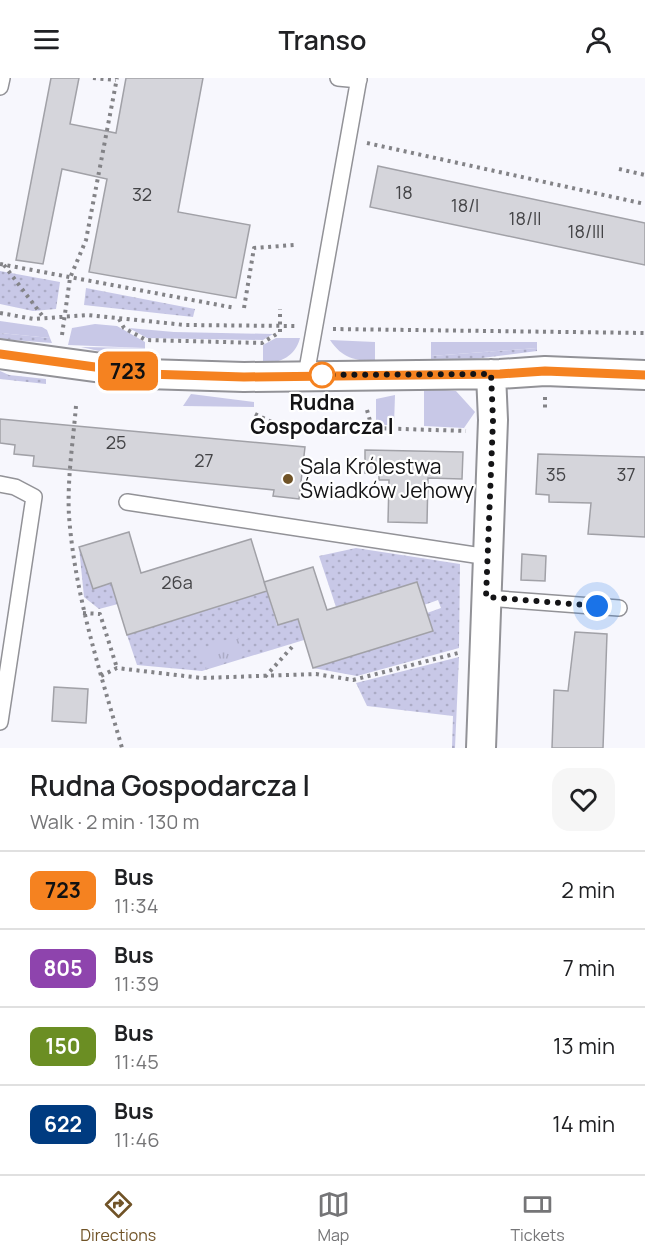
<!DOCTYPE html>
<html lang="en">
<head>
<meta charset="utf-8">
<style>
	body { margin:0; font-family:Manrope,sans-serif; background:#f6f6f6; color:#202124; height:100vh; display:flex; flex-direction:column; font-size:22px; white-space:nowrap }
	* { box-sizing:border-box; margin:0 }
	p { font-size:20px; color:#757577 }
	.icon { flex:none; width:33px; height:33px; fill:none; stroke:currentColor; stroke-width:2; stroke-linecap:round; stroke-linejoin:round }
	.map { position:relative; height:670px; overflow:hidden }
	.panel { display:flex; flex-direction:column; background:#fff; flex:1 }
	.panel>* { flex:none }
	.badge { padding:0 12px; border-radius:9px; font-size:21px; line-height:39px }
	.you { position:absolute; width:30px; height:30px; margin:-15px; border:4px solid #fff; border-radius:50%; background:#1a73e8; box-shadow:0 0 0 9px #1a73e833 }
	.map>.badge { position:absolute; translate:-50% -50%; box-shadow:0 0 0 3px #fff }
	.round { display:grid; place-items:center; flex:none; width:63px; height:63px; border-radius:18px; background:#f6f6f6 }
	.summary { display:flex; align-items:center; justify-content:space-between; height:102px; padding:0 30px }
	h1 { font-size:28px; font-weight:600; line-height:45px }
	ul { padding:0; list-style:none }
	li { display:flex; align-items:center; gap:18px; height:78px; padding:0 30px; border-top:2px solid #e0e0e0 }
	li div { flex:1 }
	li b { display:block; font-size:22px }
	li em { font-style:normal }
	li .badge { min-width:66px; font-weight:700; text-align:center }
	header { display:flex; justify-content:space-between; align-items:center; height:78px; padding:0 30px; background:#fff; font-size:27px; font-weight:600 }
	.tabs { display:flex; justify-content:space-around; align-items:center; height:84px; border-top:2px solid #e0e0e0; background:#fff; font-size:16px; color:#757577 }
	.tabs a { display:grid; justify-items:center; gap:3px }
	.tabs .current { color:#705327 }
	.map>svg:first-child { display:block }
	.grass { fill:url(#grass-dots) }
	.park { fill:url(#park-tufts) }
	.garden { fill:#c8c8e7 }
	.building { fill:#d5d5db; stroke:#a1a1a7; stroke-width:1.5 }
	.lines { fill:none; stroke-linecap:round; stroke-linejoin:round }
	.service-casing { stroke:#929297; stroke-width:18 }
	.minor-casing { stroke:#929297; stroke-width:32 }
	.path { stroke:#838387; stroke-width:4; stroke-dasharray:3 4.5; stroke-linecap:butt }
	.service { stroke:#fff; stroke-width:15 }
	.minor { stroke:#fff; stroke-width:28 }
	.line-casing { stroke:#fff; stroke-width:14 }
	.line { stroke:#f58220; stroke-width:9 }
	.walk { stroke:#141416; stroke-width:6; stroke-dasharray:0 10.8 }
	.stop-dot { fill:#fff; stroke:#f58220; stroke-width:3 }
	.poi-dot { fill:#705327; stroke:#fff; stroke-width:2 }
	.labels { text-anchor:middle; stroke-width:4.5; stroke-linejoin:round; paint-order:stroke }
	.number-label { font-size:18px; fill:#444447 }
	.stop-label { font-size:21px; font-weight:bold; fill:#141416; stroke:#fff }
	.poi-label { font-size:21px; fill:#141416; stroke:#fff; text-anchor:start }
</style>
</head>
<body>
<header><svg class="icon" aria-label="menu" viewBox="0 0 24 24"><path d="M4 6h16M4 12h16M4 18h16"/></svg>Transo<svg class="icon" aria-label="person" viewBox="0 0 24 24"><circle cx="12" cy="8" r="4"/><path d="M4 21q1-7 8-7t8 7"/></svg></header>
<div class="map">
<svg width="645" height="670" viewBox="0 0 645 670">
	<defs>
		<pattern id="grass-dots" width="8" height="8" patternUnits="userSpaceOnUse" patternTransform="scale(1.5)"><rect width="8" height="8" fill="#c8c8e7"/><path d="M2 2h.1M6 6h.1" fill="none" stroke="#ababc5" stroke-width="1.8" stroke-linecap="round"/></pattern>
		<pattern id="park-tufts" width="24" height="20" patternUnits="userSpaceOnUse" patternTransform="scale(1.5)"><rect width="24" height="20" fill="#c8c8e7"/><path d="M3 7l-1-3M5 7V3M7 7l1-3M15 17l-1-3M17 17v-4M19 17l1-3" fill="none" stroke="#ababc5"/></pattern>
	</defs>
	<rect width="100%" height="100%" fill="#f7f7fd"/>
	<path class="grass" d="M0,193L60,204L56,231L33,233L0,226Z
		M86,210L195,231L193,239L84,227Z
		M0,255L50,260L52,265L0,261Z
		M81,269L145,270L144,283L136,281Z
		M537,270V273L466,282L431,283V278Z
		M0,293L9,297L46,301V306L0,301Z
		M79,469L93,511L111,505L118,526L99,531L84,519Z
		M356,470L460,486L459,570L357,598L313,590L432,553L427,535L441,530L438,522L424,527L417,504L336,529L319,478Z
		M267,513L277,547L298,541L304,562L202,593L137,587L127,557Z
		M459,579L455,670H452L453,638L367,628L356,605Z"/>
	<path class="park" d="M237,558L244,578L206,591L198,572Z"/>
	<path class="garden" d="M0,243L42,249L47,252L50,260L0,255Z
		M95,246L117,248L145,264V270L68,267L72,250Z
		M129,250L174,254L273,256L263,262L147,260Z
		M276,260H300C295,279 281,284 263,286V267Z
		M330,262L375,264V283C355,283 342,280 330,262Z
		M431,264H537V270L431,278Z
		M424,310L456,313L475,334L464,350L424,348Z
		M191,316L254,324V329L183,328Z
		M395,317L394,347H376V321Z"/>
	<path class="building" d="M51,0H79L70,46L116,55L126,0H203L178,134L250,147L236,220L89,194L107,101L62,91L43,186L16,182Z
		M378,88L645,145V187L370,129Z
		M0,341L305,369L299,421L273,418L274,412L33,388L34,378L14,376L15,367L0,365Z
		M365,372L463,374L462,401L428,400L427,445L388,444L389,402H379V396L365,395Z
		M538,376L645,379V459L588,456L591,425L549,424V417L536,416Z
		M129,454L141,495L251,461L267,513L127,557L111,505L93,511L79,469Z
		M522,476L546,478L545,503L521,502Z
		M313,489L327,532L417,504L433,553L313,590L298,541L278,547L264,504Z
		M575,554L607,556L603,670H552L554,612L568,613Z
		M54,609L88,611L86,645L52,643Z"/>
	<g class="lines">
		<g class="service-casing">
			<path id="service" d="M338,0L359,2
				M0,9L2,0
				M306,297L359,0
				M0,406L15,409L34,419L0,644
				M127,424L488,479
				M486,520L619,530"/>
		</g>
		<g class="minor-casing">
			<path id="minor" d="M0,276L146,296L244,299L500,296L545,293L645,297
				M481,670L493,342L491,296"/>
		</g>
		<path class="path" d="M93,0L116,2
			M367,65L645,126
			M619,91L645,97
			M0,186L235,230
			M4,187L44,240
			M244,230L254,170L294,167
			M0,235L34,241L88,237L185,247L295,248
			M119,241L124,250L146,262L262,265L280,254V231
			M333,251L645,255
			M62,257L70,200L86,162L117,0
			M545,319V330
			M76,328C73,364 67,402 69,438C75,518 100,593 122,670
			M367,332L372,350L466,353
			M255,336L280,348L372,350
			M83,535L100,536L117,590
			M101,598L117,590L202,600L316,596L353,602L458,575
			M265,599L292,569"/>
		<use href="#service" class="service"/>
		<use href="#minor" class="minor"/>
	</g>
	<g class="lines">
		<g class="line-casing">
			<path id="line" d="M0,276L146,296L244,299L500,296L545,293L645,297"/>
		</g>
		<use href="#line" class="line"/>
		<path class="walk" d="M322,297L491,296L493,342L486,519L597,528"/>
	</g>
	<circle class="stop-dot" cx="322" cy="297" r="12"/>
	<circle class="poi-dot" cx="288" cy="401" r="6"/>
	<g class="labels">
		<g class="number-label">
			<text x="404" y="121">18</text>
			<text x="142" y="123">32</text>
			<text x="465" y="134">18/I</text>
			<text x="525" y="147">18/II</text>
			<text x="586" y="160">18/III</text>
			<text x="116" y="371">25</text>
			<text x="204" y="389">27</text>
			<text x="556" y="403">35</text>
			<text x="626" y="403">37</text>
			<text x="177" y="511">26a</text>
		</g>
		<g class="stop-label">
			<text x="322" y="332">Rudna<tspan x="322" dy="24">Gospodarcza I</tspan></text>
		</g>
		<g class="poi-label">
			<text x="300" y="396">Sala Królestwa<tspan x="300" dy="24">Świadków Jehowy</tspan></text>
		</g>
	</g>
</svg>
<div class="you" style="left:597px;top:528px"></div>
<b class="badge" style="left:128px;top:293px;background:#f58220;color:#111">723</b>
</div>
<section class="panel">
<div class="summary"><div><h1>Rudna Gospodarcza I</h1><p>Walk · 2 min · 130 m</p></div><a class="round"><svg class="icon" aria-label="heart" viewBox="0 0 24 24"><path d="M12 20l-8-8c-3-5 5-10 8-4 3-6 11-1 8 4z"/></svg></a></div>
<ul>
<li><span class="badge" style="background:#f58220;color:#111">723</span><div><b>Bus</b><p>11:34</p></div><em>2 min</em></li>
<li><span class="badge" style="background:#8e44ad;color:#fff">805</span><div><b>Bus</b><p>11:39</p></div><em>7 min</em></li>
<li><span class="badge" style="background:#6b8e23;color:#fff">150</span><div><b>Bus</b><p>11:45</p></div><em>13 min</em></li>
<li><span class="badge" style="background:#003b80;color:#fff">622</span><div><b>Bus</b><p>11:46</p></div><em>14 min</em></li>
</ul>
</section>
<nav class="tabs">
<a class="current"><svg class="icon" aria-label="directions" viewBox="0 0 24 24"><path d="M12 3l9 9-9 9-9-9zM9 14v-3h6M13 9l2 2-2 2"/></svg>Directions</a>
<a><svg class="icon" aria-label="map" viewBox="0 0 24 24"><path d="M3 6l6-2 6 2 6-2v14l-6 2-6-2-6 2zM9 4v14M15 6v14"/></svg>Map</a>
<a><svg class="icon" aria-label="tickets" viewBox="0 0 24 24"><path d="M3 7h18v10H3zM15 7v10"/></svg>Tickets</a>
</nav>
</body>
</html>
